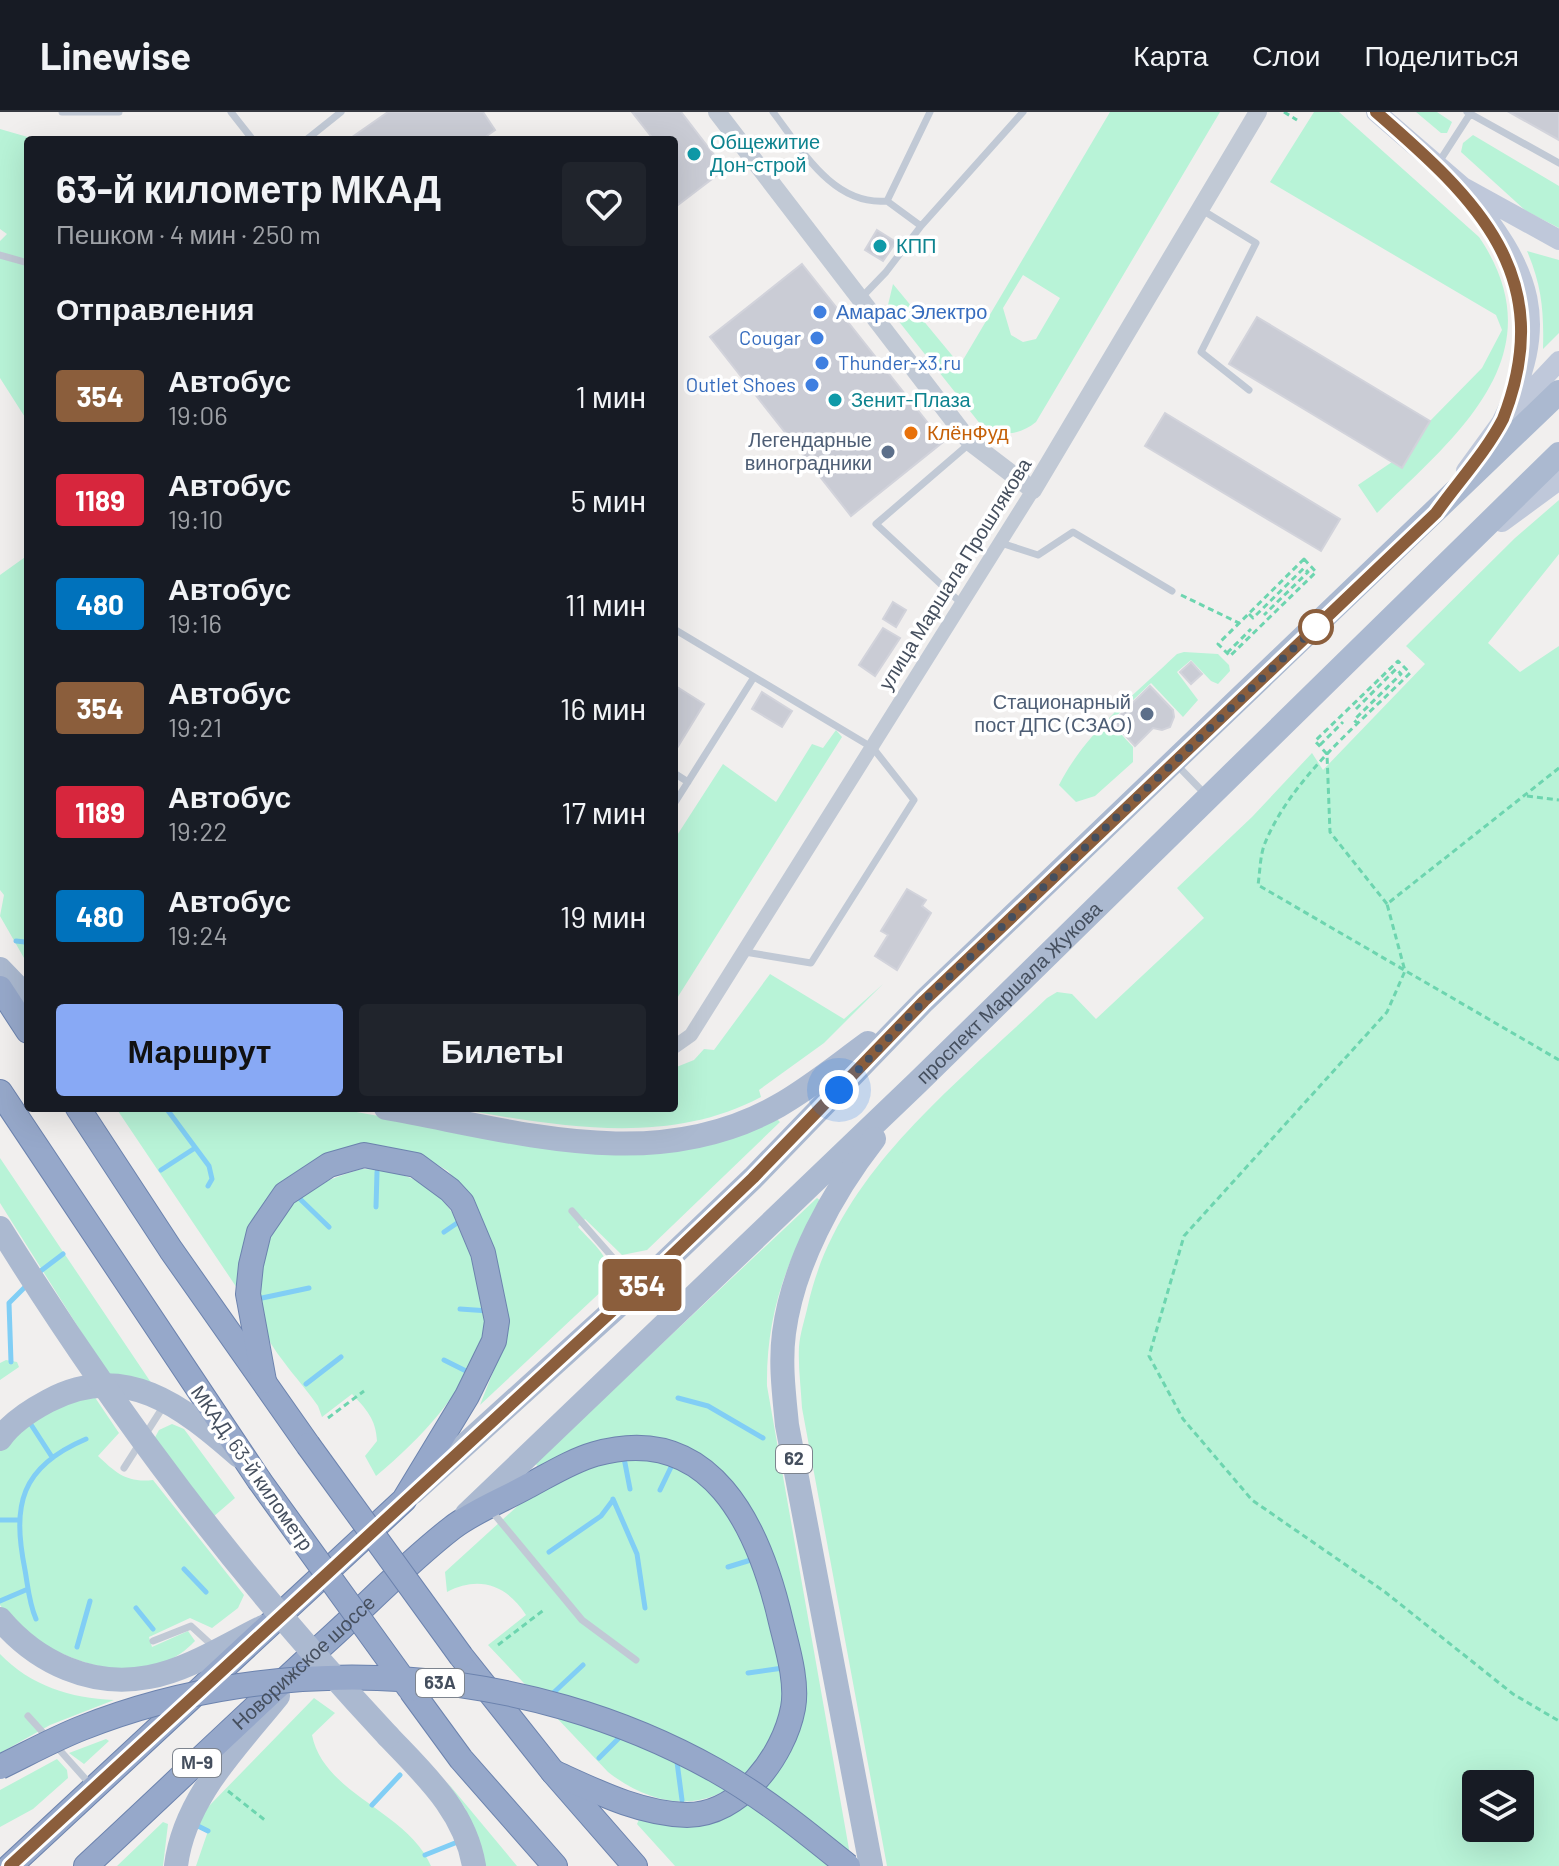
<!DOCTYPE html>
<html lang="ru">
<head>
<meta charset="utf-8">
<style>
	body { margin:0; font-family:Barlow,sans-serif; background:#20242c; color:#f1f3f6; height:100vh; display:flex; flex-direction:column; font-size:30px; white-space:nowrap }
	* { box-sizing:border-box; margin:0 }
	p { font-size:26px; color:#9ea1a6 }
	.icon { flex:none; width:44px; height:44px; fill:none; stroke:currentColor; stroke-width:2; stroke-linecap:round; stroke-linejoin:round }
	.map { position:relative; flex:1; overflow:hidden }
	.details { position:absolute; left:24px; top:24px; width:654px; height:976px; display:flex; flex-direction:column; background:#171b24; border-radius:8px; box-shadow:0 8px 32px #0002 }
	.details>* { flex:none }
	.badge { padding:0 16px; border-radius:6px; font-size:28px; line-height:52px }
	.fabs { position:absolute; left:1462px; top:1658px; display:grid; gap:16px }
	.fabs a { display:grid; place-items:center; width:72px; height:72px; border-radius:8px; background:#171b24; box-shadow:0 8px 32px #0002; font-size:40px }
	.you { position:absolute; width:40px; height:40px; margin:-20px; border:6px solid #fff; border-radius:50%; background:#1a73e8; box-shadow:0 0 0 12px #1a73e833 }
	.map>.badge { position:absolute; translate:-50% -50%; box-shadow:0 0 0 4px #fff }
	h2 { padding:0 32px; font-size:30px; line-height:72px }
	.round { display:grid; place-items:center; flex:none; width:84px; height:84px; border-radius:8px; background:#20242c }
	.overview { display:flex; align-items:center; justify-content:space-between; height:136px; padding:0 32px }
	h1 { font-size:38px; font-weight:700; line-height:60px }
	.primary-button { display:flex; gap:16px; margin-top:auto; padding:16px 32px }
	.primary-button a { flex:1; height:92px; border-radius:8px; background:#88a9f5; color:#111; font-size:32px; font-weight:700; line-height:92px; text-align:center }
	.primary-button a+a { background:#20242c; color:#f1f3f6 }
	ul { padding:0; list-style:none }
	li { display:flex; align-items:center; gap:24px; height:104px; padding:0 32px }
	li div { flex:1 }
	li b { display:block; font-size:30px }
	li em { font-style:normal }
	li .badge { min-width:88px; font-weight:700; text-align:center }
	header { display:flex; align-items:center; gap:48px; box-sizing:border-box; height:112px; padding:0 40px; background:#171b24; border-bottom:2px solid #363941 }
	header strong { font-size:38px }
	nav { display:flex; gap:44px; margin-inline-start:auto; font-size:28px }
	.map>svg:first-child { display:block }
	.green { fill:#b8f3d7; fill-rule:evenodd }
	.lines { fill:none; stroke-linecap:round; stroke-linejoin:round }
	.stream { stroke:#81cef5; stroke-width:5 }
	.building { fill:#caccd5; stroke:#d2d3db; stroke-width:2 }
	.trunk-casing { stroke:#6c83ae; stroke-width:26 }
	.path { stroke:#6dd5af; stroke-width:3; stroke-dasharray:6 4; stroke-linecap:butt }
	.service { stroke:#c1c9d5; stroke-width:7 }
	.minor { stroke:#c1c9d5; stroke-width:14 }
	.tertiary { stroke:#c1c9d5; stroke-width:18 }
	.secondary { stroke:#bfc8da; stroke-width:20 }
	.primary { stroke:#abb9d0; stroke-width:24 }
	.trunk { stroke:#96a8ca; stroke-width:24 }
	.trunk-bridge-casing { stroke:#6c83ae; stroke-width:26; stroke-linecap:butt }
	.primary-bridge { stroke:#abb9d0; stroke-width:24 }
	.trunk-bridge { stroke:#96a8ca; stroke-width:24 }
	.line-casing { stroke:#fff; stroke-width:18 }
	.line { stroke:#8b5e3c; stroke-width:12 }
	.walk { stroke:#454f5e; stroke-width:8; stroke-dasharray:0 14.4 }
	.culture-dot { fill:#0f9aa8; stroke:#fff; stroke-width:3 }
	.shop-dot { fill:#3f7fe0; stroke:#fff; stroke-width:3 }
	.food-dot { fill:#e8710a; stroke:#fff; stroke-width:3 }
	.service-dot { fill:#5c6f8a; stroke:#fff; stroke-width:3 }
	.stop-dot { fill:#fff; stroke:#8b5e3c; stroke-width:4 }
	.labels { text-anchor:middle; stroke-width:7; stroke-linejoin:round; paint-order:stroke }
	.shield { fill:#fff; stroke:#7d848e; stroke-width:2 }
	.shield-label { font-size:18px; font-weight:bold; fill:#454f5e }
	.culture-label { font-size:20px; fill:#0d838f; stroke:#fff; text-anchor:start }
	.shop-label { font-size:20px; fill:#366cbe; stroke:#fff; text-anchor:start }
	.food-label { font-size:20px; fill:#c56008; stroke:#fff; text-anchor:start }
	.service-label { font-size:20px; fill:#4e5e75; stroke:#fff; text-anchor:end }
	.street-label { font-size:20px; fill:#454f5e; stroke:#fff }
</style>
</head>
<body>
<header>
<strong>Linewise</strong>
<nav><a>Карта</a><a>Слои</a><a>Поделиться</a></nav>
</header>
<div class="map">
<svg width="1559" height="1754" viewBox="0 0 1559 1754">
	<rect width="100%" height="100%" fill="#f1efee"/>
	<path class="green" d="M1110,0H1220L1036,310C1018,324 1002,325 981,313L893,202L888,193L893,172L960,253ZM1023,163L1060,186L1036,227L1023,230L1011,223L1003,196Z
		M1314,0H1339L1479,125C1559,243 1456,324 1377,401L1358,373L1392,350L1403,355L1430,309L1482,256L1502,218L1496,203L1270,70Z
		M1416,0H1437L1452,10L1447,21H1441Z
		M0,17L38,28H28V310L0,266V129L7,122L0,117Z
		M1473,23L1559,74V116L1526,99L1461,40L1463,31Z
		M1527,139L1559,148V221L1543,237C1544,200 1542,174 1527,139Z
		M1559,388V442L1488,531L1520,560L1559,534V1754H887L802,1296C801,1276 798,1255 799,1235C800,1221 805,1207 808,1193C837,1062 954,975 1047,886L1057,880L1072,882L1096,907L1204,806L1177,776L1252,705L1312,641L1323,658L1425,552L1406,534L1515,426ZM1476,1672H1520V1716H1476Z
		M28,443V853L0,804L4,783L0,778V463Z
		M1184,540L1218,542L1229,553L1230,559L1218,572L1211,569L1191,548L1177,560L1198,588L1183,605L1151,571L1110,610L1133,635V650L1095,684L1076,690L1059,673C1086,620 1134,583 1177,542Z
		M836,618L842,625L674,891V728L723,652L776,690L812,632L823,636Z
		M770,862L844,907L883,872L824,931L759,978L761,985C665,1036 554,1013 452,996H674V956L694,948L704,937L714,938Z
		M116,996H334L547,1034L777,1007L780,1010L647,1138L622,1143L585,1107L578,1115C594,1133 616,1148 607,1174L480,1293L504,1232L470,1085L448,1059L421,1043L385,1034L362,1033L324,1044L293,1062L277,1076L239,1179Z
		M0,1046L152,1272L111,1266L97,1245L0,1091Z
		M362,1057C437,1059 460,1099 480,1166C485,1181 491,1210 484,1226C462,1282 423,1325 376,1364L365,1344L377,1329C376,1307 366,1297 352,1282L322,1305L318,1294C303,1272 273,1241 264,1218C256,1196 257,1174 262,1152C277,1092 303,1074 362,1057Z
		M817,1086L822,1090C785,1147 766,1206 767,1274L852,1754H675L637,1712L640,1705C730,1720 727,1710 785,1645L781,1477L682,1336L540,1357L535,1351Z
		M6,1248L17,1250L19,1255L0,1268V1251Z
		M94,1284L119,1321L98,1344C116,1361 127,1371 153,1368L244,1483L238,1496L212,1516L190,1506L149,1525L152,1535L188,1519L195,1529C142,1586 38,1546 0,1493V1337L46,1296Z
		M172,1312L184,1317L235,1386L213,1405L153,1329L159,1318Z
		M650,1345C667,1353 697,1361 710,1375C747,1415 787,1535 784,1590C783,1606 774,1621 766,1635C729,1700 666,1705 608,1660L488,1533L526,1503C507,1473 479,1463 447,1480L445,1460L523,1389L585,1352Z
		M0,1542C31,1574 70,1586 114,1588L50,1613L0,1641Z
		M314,1586L335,1601L312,1623C324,1683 408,1699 431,1754H196L208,1719L196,1713L209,1694Z
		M106,1627L109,1629L84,1652L69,1641Z
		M57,1647L67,1658L68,1666L33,1697L0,1715V1678Z
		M447,1670L517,1754H484L465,1696Z
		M163,1710L168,1712L163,1754H117Z"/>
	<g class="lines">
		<path class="stream" d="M16,829L25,830L28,835
			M166,996L209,1054L212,1067L208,1074
			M161,1058L195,1036
			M299,1086L329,1115
			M376,1095L377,1060
			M444,1120L463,1107
			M38,1161L63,1142
			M262,1186L309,1176
			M460,1197L489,1199
			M444,1248L470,1261
			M11,1250L9,1191L29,1171
			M306,1272L341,1245
			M678,1286L708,1294L763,1326
			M30,1311L52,1345
			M624,1346L630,1377
			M660,1378L673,1351
			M613,1387L637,1442L645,1496
			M0,1408H18
			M549,1440L601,1404L613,1388
			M728,1455L754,1447
			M184,1457L206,1480
			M0,1489L28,1477
			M136,1496L153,1517
			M36,1507C29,1491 28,1475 25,1458C12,1393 20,1355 86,1327
			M77,1535L90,1489
			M748,1561L783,1556
			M549,1585L583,1553
			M599,1646L621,1624
			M677,1650L682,1688
			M372,1693L400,1663
			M196,1713L208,1719
			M425,1743L455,1731"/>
	</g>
	<path class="building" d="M388,0H483L495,18L481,28H348Z
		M632,0H681L725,57L674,96V28H654Z
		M1509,0H1559V28Z
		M877,118L896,130L883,149L865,138Z
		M802,152L943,330L851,404L710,225Z
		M1257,205L1430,309L1402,356L1229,252Z
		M1165,301L1340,407L1321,439L1145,334Z
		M893,490L906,498L896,515L883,507Z
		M883,516L900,526L875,564L859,553Z
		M1191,550L1202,562L1191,572L1180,560Z
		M674,573L704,592L674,641Z
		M1150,574L1173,598L1174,605L1170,615L1162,618L1153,616L1135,634L1113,610Z
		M762,580L792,599L782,615L752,597Z
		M907,777L926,788L922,794L931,801L897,858L875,844L888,823L881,819Z"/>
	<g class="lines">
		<g class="trunk-casing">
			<g id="trunk">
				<path d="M0,876L28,919"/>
				<path d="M0,980L259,1368"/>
				<path d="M78,996L171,1138L308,1333"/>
				<path d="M461,1544L553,1660L635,1754"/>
				<path d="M412,1580L461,1647L555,1754"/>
				<path d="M10,1754L404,1388L467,1284L494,1229L497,1209L483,1141L462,1091L450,1078L416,1053L364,1043L329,1053L285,1082L259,1120L251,1153L248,1182L264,1269"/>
				<path id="s2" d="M86,1754C167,1679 246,1603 327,1529C368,1492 408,1450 452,1416C474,1399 503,1388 528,1374C549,1363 571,1349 595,1342C711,1309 759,1415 781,1510C787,1535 798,1570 793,1596C784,1644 740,1703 687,1703C640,1702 595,1679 553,1660"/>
			</g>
		</g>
		<path class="path" d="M1284,0L1297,8
			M1304,447L1316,460L1230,544L1218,532Z
			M1181,483L1239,511
			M1249,502L1253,506L1304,456L1308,460L1264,503
			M1227,541L1251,517
			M1356,597L1396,557L1401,562L1354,608L1358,612
			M1320,633L1343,610
			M1559,656L1387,792L1405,859L1387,900L1184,1124L1149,1244L1183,1307L1252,1388L1385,1480L1513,1582L1559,1609
			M1527,684L1559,688
			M1387,792L1330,720L1327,642L1315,629L1398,549L1410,561C1361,610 1292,665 1265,731C1260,743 1260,760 1258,773L1559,948
			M328,1306L364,1279
			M498,1533L545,1497
			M228,1679L266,1709"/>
		<path class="service" d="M62,0H119
			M231,0L253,28
			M773,0C802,38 833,94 887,89L921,114L886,160L860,187
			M1467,0L1559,51
			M306,28L341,0
			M1439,50L1470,2
			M887,89L930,0
			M1202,98L1256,131L1201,240L1249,278
			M921,114L1023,0
			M0,143L28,151
			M1001,431L1038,443L1073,420L1172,479
			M961,491L876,412L969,332
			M674,517L873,636L914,688L811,851L745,840
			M1176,652L1206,683
			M674,661L688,670
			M674,692L754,565
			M572,1099L635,1171
			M124,1356L163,1295
			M490,1397L582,1508L636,1548
			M153,1529L191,1514L215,1536
			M28,1604L47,1625
			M56,1634L90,1672"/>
		<path class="minor" d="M674,935L691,923L1033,378"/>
		<path class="tertiary" d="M717,0L970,330L1033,378L1258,0"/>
		<path class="secondary" d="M1376,0L1463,75L1559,128
			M1463,75C1532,159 1553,209 1501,311
			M1466,359L1501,311L1559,249
			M1502,410L1559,368"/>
		<g class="primary">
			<path d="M0,857L28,886"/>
			<path d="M386,996C517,1019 654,1064 778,994C810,976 839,952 868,931"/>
			<path d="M0,1327C11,1311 31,1298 48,1289C124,1248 182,1294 239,1344"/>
			<path d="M412,1381L639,1175L753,1066L924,889L1559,280"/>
			<path id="s1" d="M467,1402L918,970L1559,342"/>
			<path d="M0,1507C37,1551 92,1576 149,1565C188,1558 228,1532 263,1515"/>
			<path d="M388,1624C425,1663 465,1699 474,1754"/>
			<path d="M176,1754C184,1686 237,1635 278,1584"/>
			<path d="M871,1754L787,1313C784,1282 780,1251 784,1221C793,1152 832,1081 874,1027"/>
		</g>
		<use href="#trunk" class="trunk"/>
		<g class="trunk-bridge-casing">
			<path id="trunk-bridge" d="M308,1333L461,1544
				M259,1368L410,1577
				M0,1655C27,1642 54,1627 82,1616C284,1536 526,1552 715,1658C763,1685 806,1720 848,1754"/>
		</g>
		<path class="primary-bridge" d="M0,1116C117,1304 237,1462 388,1624"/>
		<use href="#trunk-bridge" class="trunk-bridge"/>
	</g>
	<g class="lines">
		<g class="line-casing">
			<path id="line" d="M10,1754L662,1153L753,1066L924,889L1436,401C1458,370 1486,340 1503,307C1559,163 1476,87 1376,0"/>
		</g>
		<use href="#line" class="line"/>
		<path class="walk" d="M839,978L924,889L1316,515"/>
	</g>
	<g class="culture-dot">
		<circle cx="694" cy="42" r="8"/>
		<circle cx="880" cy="134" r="8"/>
		<circle cx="835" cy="288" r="8"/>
	</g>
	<g class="shop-dot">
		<circle cx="820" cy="200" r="8"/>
		<circle cx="817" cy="226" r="8"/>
		<circle cx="822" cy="251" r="8"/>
		<circle cx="812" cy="273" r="8"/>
	</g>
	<circle class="food-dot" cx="911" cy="321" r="8"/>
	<g class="service-dot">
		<circle cx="888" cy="340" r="8"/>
		<circle cx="1147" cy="602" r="8"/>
	</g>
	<circle class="stop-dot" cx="1316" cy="515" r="16"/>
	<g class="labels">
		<g class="shield">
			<rect x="776" y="1333" width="36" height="28" rx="6"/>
			<rect x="416" y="1557" width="48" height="28" rx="6"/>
			<rect x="173" y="1637" width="48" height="28" rx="6"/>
		</g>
		<g class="shield-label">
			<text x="794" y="1353">62</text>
			<text x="440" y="1577">63A</text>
			<text x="197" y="1657">М-9</text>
		</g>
		<g class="culture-label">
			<text x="710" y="37">Общежитие<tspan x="710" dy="23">Дон-строй</tspan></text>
			<text x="896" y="141">КПП</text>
			<text x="851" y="295">Зенит-Плаза</text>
		</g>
		<g class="shop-label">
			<text x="836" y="207">Амарас Электро</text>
			<text x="801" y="233" text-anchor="end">Cougar</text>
			<text x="838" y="258">Thunder-x3.ru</text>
			<text x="796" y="280" text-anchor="end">Outlet Shoes</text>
		</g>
		<g class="food-label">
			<text x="927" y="328">КлёнФуд</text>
		</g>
		<g class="service-label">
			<text x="872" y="335">Легендарные<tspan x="872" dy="23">виноградники</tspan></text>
			<text x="1131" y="597">Стационарный<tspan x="1131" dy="23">пост ДПС (СЗАО)</tspan></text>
		</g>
		<g class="street-label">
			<text transform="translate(955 462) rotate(-58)" y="7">улица Маршала Прошлякова</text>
			<text dy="7" stroke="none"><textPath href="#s1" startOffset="752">проспект Маршала Жукова</textPath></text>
			<text transform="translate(252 1356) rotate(55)" y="7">МКАД, 63-й километр</text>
			<text dy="7" stroke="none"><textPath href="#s2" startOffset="298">Новорижское шоссе</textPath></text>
		</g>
	</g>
</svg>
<div class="fabs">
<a><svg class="icon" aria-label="layers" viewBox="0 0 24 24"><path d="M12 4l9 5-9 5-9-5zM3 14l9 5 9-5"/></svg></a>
</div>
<div class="you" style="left:839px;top:978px"></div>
<b class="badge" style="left:642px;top:1173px;background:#8b5e3c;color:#fff">354</b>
<section class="details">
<div class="overview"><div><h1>63-й километр МКАД</h1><p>Пешком · 4 мин · 250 m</p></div><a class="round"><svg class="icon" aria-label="heart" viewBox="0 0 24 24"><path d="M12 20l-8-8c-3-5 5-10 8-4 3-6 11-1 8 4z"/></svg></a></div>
<h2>Отправления</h2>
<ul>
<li><span class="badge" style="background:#8b5e3c;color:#fff">354</span><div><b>Автобус</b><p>19:06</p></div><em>1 мин</em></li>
<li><span class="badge" style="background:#d7263d;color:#fff">1189</span><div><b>Автобус</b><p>19:10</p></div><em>5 мин</em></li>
<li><span class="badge" style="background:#0072bc;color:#fff">480</span><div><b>Автобус</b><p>19:16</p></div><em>11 мин</em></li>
<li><span class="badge" style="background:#8b5e3c;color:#fff">354</span><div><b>Автобус</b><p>19:21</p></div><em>16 мин</em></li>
<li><span class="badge" style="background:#d7263d;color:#fff">1189</span><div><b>Автобус</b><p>19:22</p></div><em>17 мин</em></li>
<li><span class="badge" style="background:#0072bc;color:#fff">480</span><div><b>Автобус</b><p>19:24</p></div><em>19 мин</em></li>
</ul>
<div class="primary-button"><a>Маршрут</a><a>Билеты</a></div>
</section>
</div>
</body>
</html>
